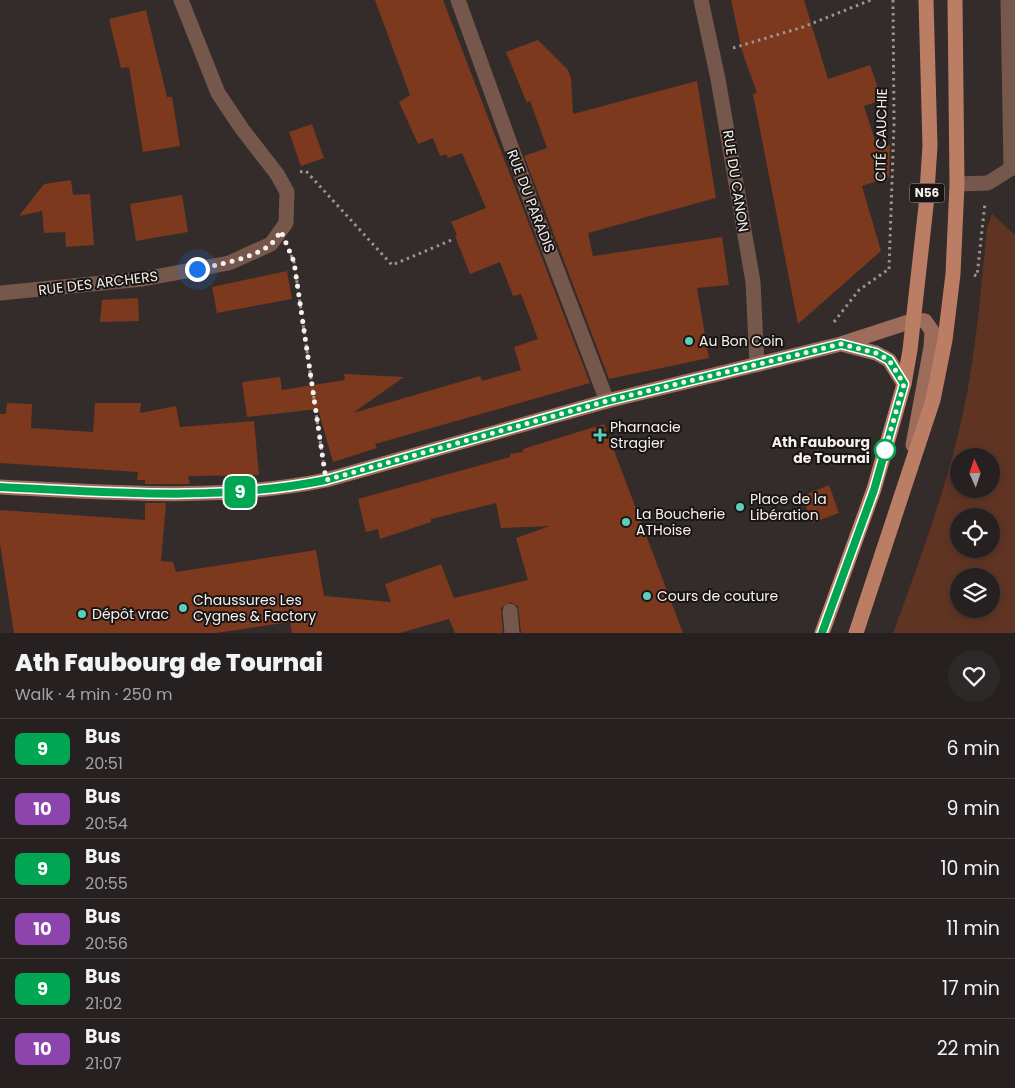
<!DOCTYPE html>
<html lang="en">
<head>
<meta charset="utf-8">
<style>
	body { margin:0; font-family:Poppins,sans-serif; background:#2e2929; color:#f1f3f6; height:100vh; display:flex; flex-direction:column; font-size:19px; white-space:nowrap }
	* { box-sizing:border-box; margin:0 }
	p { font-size:16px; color:#a4a3a5 }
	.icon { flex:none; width:28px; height:28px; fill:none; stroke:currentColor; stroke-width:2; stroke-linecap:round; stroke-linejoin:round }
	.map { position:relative; height:633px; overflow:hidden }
	.details { display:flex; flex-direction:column; background:#262120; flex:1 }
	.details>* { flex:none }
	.badge { padding:0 10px; border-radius:8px; font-size:18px; line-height:32px }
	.needle { width:32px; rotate:357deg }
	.fabs { position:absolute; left:950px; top:448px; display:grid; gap:10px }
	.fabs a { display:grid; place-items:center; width:50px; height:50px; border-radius:50%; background:#262120; box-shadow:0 2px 8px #0003,0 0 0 1px #423e3e; font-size:25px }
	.you { position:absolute; width:25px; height:25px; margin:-12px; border:4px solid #fff; border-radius:50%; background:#1a73e8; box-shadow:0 0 0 8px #1a73e833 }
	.map>.badge { position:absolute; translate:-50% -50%; box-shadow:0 0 0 2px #fff }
	.round { display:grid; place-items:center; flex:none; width:52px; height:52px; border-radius:26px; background:#2e2929 }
	.head { display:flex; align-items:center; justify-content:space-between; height:85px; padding:0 15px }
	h1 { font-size:24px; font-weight:800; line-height:38px }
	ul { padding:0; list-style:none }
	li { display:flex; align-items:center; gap:15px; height:60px; padding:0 15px; border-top:1px solid #423e3e }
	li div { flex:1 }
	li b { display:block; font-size:19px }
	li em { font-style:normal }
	li .badge { min-width:55px; font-weight:700; text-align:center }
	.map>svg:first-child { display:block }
	.green { fill:#603423; fill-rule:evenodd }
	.building { fill:#7c391d }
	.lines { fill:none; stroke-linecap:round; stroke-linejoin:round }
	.path { stroke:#9a9492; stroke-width:3; stroke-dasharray:2.5 4; stroke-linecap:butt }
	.street { stroke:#76574b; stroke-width:15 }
	.secondary { stroke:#9e6c5a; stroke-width:15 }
	.primary { stroke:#bc7d65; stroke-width:15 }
	.line-casing { stroke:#fff; stroke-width:11 }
	.line { stroke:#00a651; stroke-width:8 }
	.walk { stroke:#f6f1ef; stroke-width:5; stroke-dasharray:0 9 }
	.poi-dot { fill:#5cceba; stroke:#181514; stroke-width:2 }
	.stop-dot { fill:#fff; stroke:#00a651; stroke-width:2.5 }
	.labels { text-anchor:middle; stroke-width:4; stroke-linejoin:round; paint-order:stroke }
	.shield { fill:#181514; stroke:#b3afad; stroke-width:1 }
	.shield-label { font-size:12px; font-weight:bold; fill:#f6f1ef }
	.street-label { font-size:14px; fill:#f6f1ef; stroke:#181514 }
	.poi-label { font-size:14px; fill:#f6f1ef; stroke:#181514; text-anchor:start }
	.stop-label { font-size:14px; font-weight:bold; fill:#f6f1ef; stroke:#181514; text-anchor:end }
</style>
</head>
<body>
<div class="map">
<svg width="1015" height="633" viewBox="0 0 1015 633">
	<rect width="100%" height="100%" fill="#332c2a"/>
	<path class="green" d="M992,214L1015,235V633H893C917,568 941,503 958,435C975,368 980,297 987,228ZM959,456H991V489H959ZM959,516H991V549H959ZM959,576H991V609H959Z"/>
	<path class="building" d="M375,0H443L590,383L375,444L377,448L333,462L318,409L247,417L242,382L280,377L282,390L345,380L344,374L404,377L353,413L480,376L482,381L521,370L514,347L538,339L521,294L513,296L500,262L470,274L455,236L457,235L451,222L486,208L462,153L448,158L446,154L440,156L433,138L418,144L399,102L410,95Z
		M731,0H804L828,79L870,65L882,100L864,106L878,150L890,145L889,177L862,186L881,251L798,324L753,94L757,93L742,51Z
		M146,10L167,97H172L180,146L143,152L129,67L121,68L109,19Z
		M538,40L568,70L571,78L573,114L697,81L716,198L588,233L593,256L722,237L729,285L697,288L709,358L609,379L524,156L547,148L530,101L527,103L506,52Z
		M312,124L324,158L301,166L289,132Z
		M71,180L73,195L90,194L94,245L66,247L65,232L44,233L42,211L19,216L44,184Z
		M182,195L188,232L136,241L130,204Z
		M287,271L292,299L217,313L212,287Z
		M138,298L139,321L100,322L102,300Z
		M7,403L32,404L31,428L93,432L95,403H141L140,413L176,406L180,427L254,421L259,475L188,476L190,484H145V480H137L138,472L0,463V414H6Z
		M604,424L683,633H521L518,606L510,602L501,608L503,633H455L449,619L400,633H292L290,622L216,633H14L0,544V510L145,520V503H166L161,561L173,562L176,572L316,550L324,596L391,602L385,584L441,564L454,598L528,580L516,538L550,526L501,528L496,503L431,519V522L380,539L378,529L366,532L358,499L510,457V454L523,452V449Z
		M829,485L839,513L812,523L802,496Z"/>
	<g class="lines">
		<path class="path" d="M733,48L803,27L871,0
			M300,172L306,171L392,265L454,239
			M291,255L294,262L323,461
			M889,269L894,124L893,0
			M974,275L977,276L985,203
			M834,322L859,290L889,269"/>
		<path class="street" d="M458,0L533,207L607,401
			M701,0L718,79L753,282L757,365
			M1008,0L1011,169
			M957,184L988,183L1015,166
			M0,293L143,279L229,263L271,244L286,223L287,192L277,174L242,129L218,93L181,0
			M510,611L512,633"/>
		<path class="secondary" d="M841,344L876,353L889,360L904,384
			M0,487C109,492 218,502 326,480L607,401L841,344L915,320L925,321L932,331L931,347L913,445"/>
		<path class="primary" d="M822,633L874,489L904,384L910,350L926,206L930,146L926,0
			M856,633L933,400L945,340L953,274L957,184L955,0"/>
	</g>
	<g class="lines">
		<g class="line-casing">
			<path id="line" d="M0,487C109,492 218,502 326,480L607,401L841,344L876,353L889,360L904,384L874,490L822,633"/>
		</g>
		<use href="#line" class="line"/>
		<path class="walk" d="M197,269C217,265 255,258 271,244C275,241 278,235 281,231L294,262L326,480L607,401L841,344L876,353L889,360L904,384L885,450"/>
	</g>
	<g class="poi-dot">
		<circle cx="689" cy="341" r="5"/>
		<path d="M597.5 427.5h5v5h5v5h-5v5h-5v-5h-5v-5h5z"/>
		<circle cx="740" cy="507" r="5"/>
		<circle cx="626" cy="522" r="5"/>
		<circle cx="647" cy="596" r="5"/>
		<circle cx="183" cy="608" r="5"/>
		<circle cx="82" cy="614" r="5"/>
	</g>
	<circle class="stop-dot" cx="885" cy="450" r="10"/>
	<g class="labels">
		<rect class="shield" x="909.5" y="183.5" width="35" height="19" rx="4"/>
		<g class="shield-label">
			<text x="927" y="197">N56</text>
		</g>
		<g class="street-label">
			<text transform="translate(881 135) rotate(-89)" y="5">CITÉ CAUCHIE</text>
			<text transform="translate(736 181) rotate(81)" y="5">RUE DU CANON</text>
			<text transform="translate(531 201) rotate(69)" y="5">RUE DU PARADIS</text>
			<text transform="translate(98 283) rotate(-7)" y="5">RUE DES ARCHERS</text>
		</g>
		<g class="poi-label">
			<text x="699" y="346">Au Bon Coin</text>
			<text x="610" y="432">Pharnacie<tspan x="610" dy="16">Stragier</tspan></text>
			<text x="750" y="504">Place de la<tspan x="750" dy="16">Libération</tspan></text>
			<text x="636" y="519">La Boucherie<tspan x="636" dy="16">ATHoise</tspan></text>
			<text x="657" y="601">Cours de couture</text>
			<text x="193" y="605">Chaussures Les<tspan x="193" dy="16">Cygnes &amp; Factory</tspan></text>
			<text x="92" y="619">Dépôt vrac</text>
		</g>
		<g class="stop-label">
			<text x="870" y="447">Ath Faubourg<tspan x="870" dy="16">de Tournai</tspan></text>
		</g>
	</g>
</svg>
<div class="fabs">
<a><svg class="needle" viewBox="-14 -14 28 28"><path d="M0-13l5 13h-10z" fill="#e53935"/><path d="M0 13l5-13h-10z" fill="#a4a3a5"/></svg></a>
<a><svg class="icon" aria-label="locate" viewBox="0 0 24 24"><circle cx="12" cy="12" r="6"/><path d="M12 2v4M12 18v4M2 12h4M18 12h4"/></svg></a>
<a><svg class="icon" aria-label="layers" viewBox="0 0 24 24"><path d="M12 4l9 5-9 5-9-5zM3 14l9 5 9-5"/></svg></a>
</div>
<div class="you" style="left:197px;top:269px"></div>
<b class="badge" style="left:240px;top:492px;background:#00a651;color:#fff">9</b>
</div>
<section class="details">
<div class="head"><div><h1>Ath Faubourg de Tournai</h1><p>Walk · 4 min · 250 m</p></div><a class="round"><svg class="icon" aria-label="heart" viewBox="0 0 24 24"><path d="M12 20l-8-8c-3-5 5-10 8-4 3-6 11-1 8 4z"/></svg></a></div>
<ul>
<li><span class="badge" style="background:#00a651;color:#fff">9</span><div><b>Bus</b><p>20:51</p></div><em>6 min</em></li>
<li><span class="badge" style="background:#8e44ad;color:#fff">10</span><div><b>Bus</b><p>20:54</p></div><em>9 min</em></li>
<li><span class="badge" style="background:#00a651;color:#fff">9</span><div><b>Bus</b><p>20:55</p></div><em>10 min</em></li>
<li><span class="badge" style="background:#8e44ad;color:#fff">10</span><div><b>Bus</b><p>20:56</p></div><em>11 min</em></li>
<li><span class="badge" style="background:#00a651;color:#fff">9</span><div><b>Bus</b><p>21:02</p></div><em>17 min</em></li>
<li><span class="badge" style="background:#8e44ad;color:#fff">10</span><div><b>Bus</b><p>21:07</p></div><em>22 min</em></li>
</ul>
</section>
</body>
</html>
